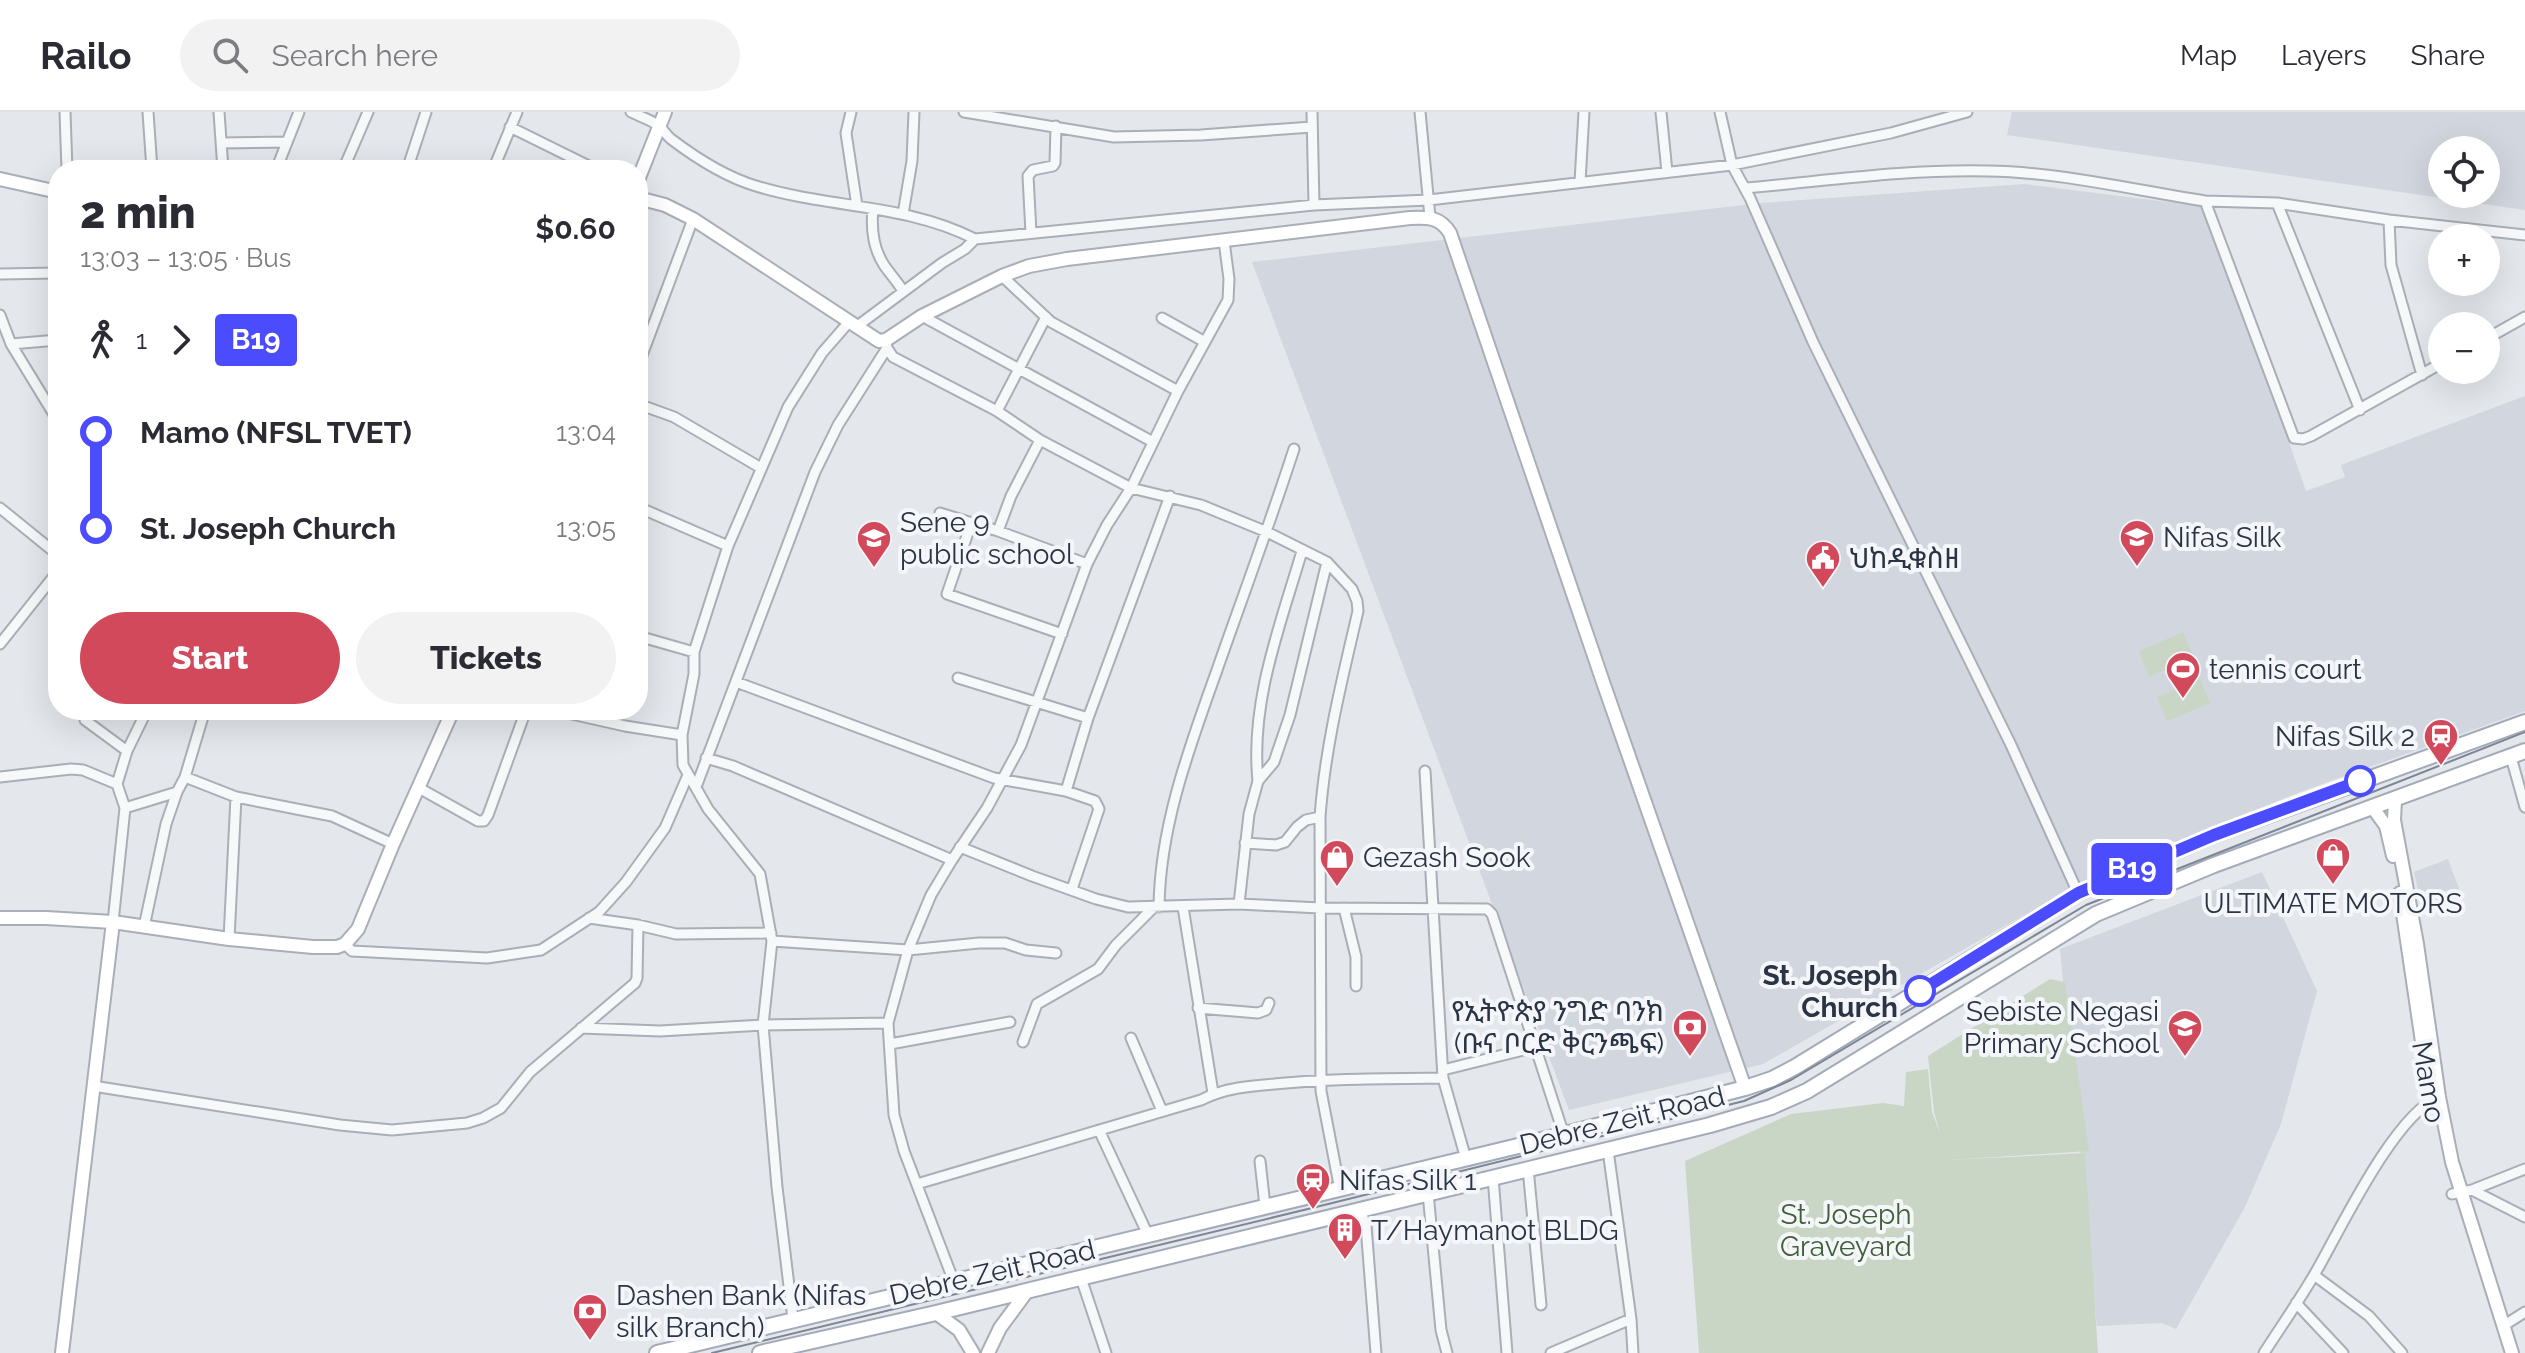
<!DOCTYPE html>
<html lang="en">
<head>
<meta charset="utf-8">
<style>
	body { margin:0; font-family:Raleway,"Noto Sans Ethiopic",sans-serif; background:#f2f2f3; color:#2b2b33; height:100vh; display:flex; flex-direction:column; font-size:30px; white-space:nowrap }
	* { box-sizing:border-box; margin:0 }
	p { font-size:26px; color:#7c7c81 }
	.icon { flex:none; width:44px; height:44px; fill:none; stroke:currentColor; stroke-width:2; stroke-linecap:round; stroke-linejoin:round }
	.map { position:relative; flex:1; overflow:hidden }
	.side { position:absolute; left:48px; top:48px; width:600px; height:560px; display:flex; flex-direction:column; background:#fff; border-radius:32px; box-shadow:0 8px 32px #0002 }
	.side>* { flex:none }
	.badge { padding:0 16px; border-radius:6px; font-size:28px; line-height:52px }
	.controls { position:absolute; left:2428px; top:24px; display:grid; gap:16px }
	.controls a { display:grid; place-items:center; width:72px; height:72px; border-radius:50%; background:#fff; box-shadow:0 8px 32px #0002; font-size:40px }
	.map>.badge { position:absolute; translate:-50% -50%; box-shadow:0 0 0 4px #fff }
	.legs { display:flex; align-items:center; gap:12px; height:88px; padding:0 32px; font-size:26px }
	.legs p { margin-inline-start:auto }
	.summary { display:flex; align-items:center; justify-content:space-between; height:136px; padding:0 32px }
	h1 { font-size:44px; font-weight:800; line-height:60px }
	.cta { display:flex; gap:16px; margin-top:auto; padding:16px 32px }
	.cta a { flex:1; height:92px; border-radius:48px; background:#d1495b; color:#fff; font-size:32px; font-weight:800; line-height:92px; text-align:center }
	.cta a+a { background:#f2f2f3; color:#2b2b33 }
	ul { padding:0 32px; list-style:none }
	li { display:flex; align-items:center; gap:28px; height:96px; font-size:30px }
	li i { display:grid; place-items:center; width:12px; height:100%; margin:0 10px; background:currentColor }
	li i::after { content:''; width:20px; height:20px; margin:-10px; border:6px solid; border-radius:50%; background:#fff }
	li p { margin-inline-start:auto }
	li:first-child i { background:linear-gradient(#0000 50%,currentColor 0) }
	li:last-child i { background:linear-gradient(currentColor 50%,#0000 0) }
	header { display:flex; align-items:center; gap:48px; box-sizing:border-box; height:112px; padding:0 40px; background:#fff; border-bottom:2px solid #e1e1e2 }
	header strong { font-size:38px }
	nav { display:flex; gap:44px; margin-inline-start:auto; font-size:28px }
	.search { width:560px; height:72px; background:#f2f2f3; display:flex; align-items:center; gap:20px; box-sizing:border-box; padding:0 28px; border-radius:44px; color:#7c7c81; font-size:30px }
	.map>svg:first-child { display:block }
	.built { fill:#d2d6de; fill-rule:evenodd }
	.green { fill:#c9d6c5 }
	.lines { fill:none; stroke-linecap:round; stroke-linejoin:round }
	.street-casing { stroke:#a9aeb7; stroke-width:13 }
	.secondary-casing { stroke:#a9aeb7; stroke-width:16 }
	.primary-casing { stroke:#a3abb8; stroke-width:18 }
	.street { stroke:#f7f8fa; stroke-width:9 }
	.secondary { stroke:#fff; stroke-width:12 }
	.primary { stroke:#fff; stroke-width:14 }
	.tram { stroke:#7d8696; stroke-width:2 }
	.line-1-casing { stroke:#fff; stroke-width:18 }
	.line-1 { stroke:#4c4cff; stroke-width:12 }
	.stop-1-dot { fill:#fff; stroke:#4c4cff; stroke-width:4 }
	.labels { text-anchor:middle; stroke-width:8; stroke-linejoin:round; paint-order:stroke }
	.poi-label { font-size:28px; fill:#2b3445; stroke:#f4f6f9; text-anchor:start }
	.stop-label { font-size:28px; font-weight:bold; fill:#2b3445; stroke:#f4f6f9; text-anchor:end }
	.street-label { font-size:28px; fill:#2b3445; stroke:#f4f6f9 }
	.park-label { font-size:28px; fill:#3f6138; stroke:#f4f6f9 }
</style>
</head>
<body>
<header>
<strong>Railo</strong>
<div class="search"><svg class="icon" aria-label="search" viewBox="0 0 24 24"><circle cx="10" cy="10" r="6"/><path d="M15 15l6 6"/></svg>Search here</div>
<nav><a>Map</a><a>Layers</a><a>Share</a></nav>
</header>
<div class="map">
<svg width="2525" height="1241" viewBox="0 0 2525 1241">
	<rect width="100%" height="100%" fill="#e4e7ec"/>
	<path class="built" d="M2012,0H2525V98L2007,23ZM2486,38V82H2442V38Z
		M2024,72L2207,95L2306,379L2345,365L2341,353L2525,284V599L2292,683L2078,772L1763,952L1569,998L1252,150L1761,91Z
		M2448,747L2461,782L2422,796L2414,760Z
		M2262,760L2317,879L2281,1012L2245,1095L2176,1217L2162,1211L2097,1214L2060,837Z"/>
	<path class="green" d="M2183,520L2194,545L2149,565L2139,539Z
		M2200,567L2210,591L2167,609L2157,585Z
		M2050,867L2065,870L2089,1039L1949,1048L2085,1041L2098,1241H1699L1685,1049L1791,1002L1883,991L1904,994L1906,960L1928,957L1932,1000L1940,1021L1934,1000L1928,944Z"/>
	<g class="lines">
		<g class="street-casing">
			<path id="street" d="M65,0L67,58
				M148,0L152,58
				M219,0L223,58
				M631,0C639,4 651,8 658,13C663,17 666,23 671,27C696,46 726,65 756,74C828,96 907,92 975,127L1314,93L1429,88L1732,53L1891,21L1967,0
				M851,0L846,21L857,94
				M964,0L1114,25L1201,23L1312,15
				M1312,0L1314,93
				M1420,0L1430,105
				M1661,0L1667,60
				M1720,0L1732,53L1750,86L1813,230L2011,633L2078,781
				M510,15L597,58
				M221,31L287,30
				M276,58L299,0
				M343,58L368,0
				M407,58L426,0
				M493,58L517,0
				M1580,70L1584,0
				M1746,76C1826,69 1907,57 1988,59C2061,60 2133,78 2205,89
				M2277,91L2205,89L2294,326L2303,327L2311,324L2442,251
				M873,97C871,116 873,136 884,153C890,162 897,169 903,179
				M903,102L912,49L914,0
				M2389,108L2391,153L2422,263
				M1031,121L1028,64L1033,58L1053,54L1055,51L1056,14
				M0,162L58,161
				M1002,164L1051,210L1178,279
				M0,203L11,232L58,309
				M922,204L1153,330
				M1162,206L1205,230
				M856,215L942,151L965,137L975,127
				M2486,227L2525,205
				M886,228L887,236L893,245L997,299L1040,328L1131,376L1201,393L1267,420L1327,450L1352,477L1357,489L1358,499C1342,568 1325,635 1320,705L1321,979L1340,1078
				M11,232L58,228
				M638,254L693,107
				M638,292L674,305L761,356
				M2360,298L2277,91L2389,108L2525,123
				M997,299L1046,205
				M638,395L728,434
				M0,396L58,443
				M940,401L998,419L1087,452
				M971,412L947,482L1062,522
				M998,419L1011,384L1040,328
				M638,524L694,540
				M0,532L58,459
				M958,566L1088,606
				M736,570L994,666L1066,679L1095,689L1099,697L1072,777
				M554,598L625,614L682,623
				M85,608L127,639
				M2511,645L2525,695
				M706,646L733,654L952,748
				M1425,659L1443,966L1466,1047
				M0,665L71,657L83,658L117,672L125,696L177,680
				M185,665L236,685L332,704L393,732
				M1258,669C1250,590 1280,514 1302,439
				M117,672L127,639L147,598
				M696,675L815,360L838,313L887,236
				M419,676L478,709H484L488,703L526,598
				M1066,679L1088,606L1170,384
				M1245,731L1276,733L1285,730L1297,715L1306,708L1320,705
				M960,735L1032,764L1096,787L1128,795L1239,792L1320,796L1487,797L1492,802L1564,1023
				M1239,792L1249,702L1258,669L1274,650L1290,603L1327,450
				M1159,795C1160,713 1190,634 1217,558C1243,484 1270,411 1294,337
				M1183,795L1213,981
				M1344,796L1356,845V874
				M589,806L638,813L676,822L771,821
				M113,810L125,696
				M144,815L166,712L177,680L185,665L205,598
				M229,827L236,685
				M772,829L908,838L979,831H1005L1026,838L1056,841
				M345,832L352,839L487,846L541,838L599,800L626,770L665,716L688,663
				M1198,896L1258,901L1266,898L1269,891
				M581,916L660,919L763,913L888,911
				M1131,926L1162,999
				M1023,930L1037,892L1098,857L1116,833L1154,795
				M890,932L1010,910
				M1443,958L1535,935
				M93,974L340,1013L392,1018L467,1011L483,1006L501,996L530,960L635,871L637,866L638,813
				M1099,1018L1148,1123
				M1608,1038L1631,1207L1633,1241
				M1260,1049L1265,1094
				M1528,1056L1541,1193
				M1493,1065L1507,1241
				M917,1072L1201,988C1224,976 1249,974 1274,972C1330,966 1387,967 1443,966
				M2472,1078L2525,1105
				M1428,1081L1441,1218L1447,1241
				M2452,1082L2472,1078L2525,1057
				M1360,1097L1366,1114L1376,1241
				M2314,1163L2369,1204L2402,1241
				M1081,1166L1106,1241
				M954,1170L904,1039L894,1003L888,911L908,838L931,783L952,748L987,696L1021,633L1087,452L1107,413L1131,376L1178,279L1228,188L1229,167L1224,129
				M2296,1191L2343,1241
				M793,1207L777,1075L763,913L772,829L760,762L708,697L683,653L682,623L694,562V540L728,434L788,295L822,241L849,210
				M2503,1214L2525,1200
				M1551,1241L1631,1207
				M2264,1241C2282,1213 2301,1186 2317,1158C2341,1116 2395,1002 2439,985"/>
		</g>
		<g class="secondary-casing">
			<path id="secondary" d="M0,67L58,80
				M638,68L665,0
				M638,86L665,93L693,107L879,229L886,228L922,204L1002,164L1029,154L1067,147L1410,106C1428,105 1440,105 1450,121L1604,573L1745,976
				M2395,688L2394,708L2417,832L2439,985L2452,1050L2512,1241
				M2373,696L2386,714L2393,744
				M2400,781L2429,977
				M0,806H46L113,810L229,827L313,835H337L345,832L358,817L393,732L453,598
				M936,1201L959,1218L973,1241
				M62,1241L113,810
				M988,1241L1000,1216L1028,1178"/>
		</g>
		<g class="primary-casing">
			<path id="primary" d="M657,1241L1514,1035L1745,976L1772,967L1795,955L2078,781L2214,723L2525,610
				M760,1241L936,1201L1710,1013L1771,995L1807,979L2096,802L2214,753L2525,639"/>
		</g>
		<use href="#street" class="street"/>
		<use href="#secondary" class="secondary"/>
		<use href="#primary" class="primary"/>
		<path class="tram" d="M712,1241L1312,1096L1744,989L1791,968L2086,793L2525,620"/>
	</g>
	<g class="lines">
		<g class="line-1-casing">
			<path id="line-1" d="M1920,879L2078,781L2214,723L2360,669"/>
		</g>
		<use href="#line-1" class="line-1"/>
	</g>
	<defs>
		<g id="university-pin" transform="scale(1.8)"><path d="M0 17L-7.5 6A9.5 9.5 0 1 1 7.5 6Z" fill="#d1495b" stroke="#f4f6f9"/><path d="M0-5L7-2L0 1L-7-2ZM-4 1L0 2.5L4 1V4Q0 6-4 4Z" fill="#fff"/></g>
		<g id="school-pin" transform="scale(1.8)"><path d="M0 17L-7.5 6A9.5 9.5 0 1 1 7.5 6Z" fill="#d1495b" stroke="#f4f6f9"/><path d="M0-5L7-2L0 1L-7-2ZM-4 1L0 2.5L4 1V4Q0 6-4 4Z" fill="#fff"/></g>
		<g id="civic-pin" transform="scale(1.8)"><path d="M0 17L-7.5 6A9.5 9.5 0 1 1 7.5 6Z" fill="#d1495b" stroke="#f4f6f9"/><path d="M-.6-6.5H3V-4.5H.6V-3L4-1V1h2V6H-6V1h2V-1L-.6-3ZM-1.2 2.5V6h2.4V2.5Z" fill="#fff"/></g>
		<g id="stadium-pin" transform="scale(1.8)"><path d="M0 17L-7.5 6A9.5 9.5 0 1 1 7.5 6Z" fill="#d1495b" stroke="#f4f6f9"/><path d="M0-5a6.5 5 0 1 0 0 10a6.5 5 0 1 0 0-10ZM-3.5-1.8h7v3.6h-7Z" fill="#fff"/></g>
		<g id="station-pin" transform="scale(1.8)"><path d="M0 17L-7.5 6A9.5 9.5 0 1 1 7.5 6Z" fill="#d1495b" stroke="#f4f6f9"/><path d="M-3-6H3Q5-6 5-4V2Q5 4 3 4L4.5 6H3L1.5 4h-3L-3 6H-4.5L-3 4Q-5 4-5 2V-4Q-5-6-3-6ZM-3.5-4v3h7v-3ZM-3.5 1v1.5H-2V1ZM2 1v1.5H3.5V1Z" fill="#fff"/></g>
		<g id="shop-pin" transform="scale(1.8)"><path d="M0 17L-7.5 6A9.5 9.5 0 1 1 7.5 6Z" fill="#d1495b" stroke="#f4f6f9"/><path d="M-5-2.5h2.3a2.7 3.5 0 0 1 5.4 0H5L5.5 6h-11ZM-1.5-2.5h3a1.5 2.3 0 0 0-3 0Z" fill="#fff"/></g>
		<g id="bank-pin" transform="scale(1.8)"><path d="M0 17L-7.5 6A9.5 9.5 0 1 1 7.5 6Z" fill="#d1495b" stroke="#f4f6f9"/><path d="M-6-4H6V4H-6ZM0-2.3a2.3 2.3 0 1 0 0 4.6a2.3 2.3 0 1 0 0-4.6Z" fill="#fff"/></g>
		<g id="building-pin" transform="scale(1.8)"><path d="M0 17L-7.5 6A9.5 9.5 0 1 1 7.5 6Z" fill="#d1495b" stroke="#f4f6f9"/><path d="M-4-6H4V6H1V3H-1V6H-4ZM-2.5-4.3h1.7v1.8h-1.7ZM.8-4.3h1.7v1.8H.8ZM-2.5-1h1.7V.8h-1.7ZM.8-1h1.7V.8H.8Z" fill="#fff"/></g>
	</defs>
	<g fill-rule="evenodd">
		<use href="#university-pin" x="2137" y="425"/>
		<use href="#school-pin" x="874" y="426"/>
		<use href="#civic-pin" x="1823" y="446"/>
		<use href="#stadium-pin" x="2183" y="557"/>
		<use href="#station-pin" x="2441" y="624"/>
		<use href="#shop-pin" x="2333" y="743"/>
		<use href="#shop-pin" x="1337" y="745"/>
		<use href="#bank-pin" x="1690" y="915"/>
		<use href="#school-pin" x="2185" y="915"/>
		<use href="#station-pin" x="1313" y="1068"/>
		<use href="#building-pin" x="1345" y="1118"/>
		<use href="#bank-pin" x="590" y="1199"/>
	</g>
	<g class="stop-1-dot">
		<circle cx="2360" cy="669" r="14"/>
		<circle cx="1920" cy="879" r="14"/>
	</g>
	<g class="labels">
		<g class="poi-label">
			<text x="900" y="420">Sene 9<tspan x="900" dy="32">public school</tspan></text>
			<text x="2163" y="435">Nifas Silk</text>
			<text x="1849" y="456">ህከዲቁስዘ</text>
			<text x="2209" y="567">tennis court</text>
			<text x="2415" y="634" text-anchor="end">Nifas Silk 2</text>
			<text x="1363" y="755">Gezash Sook</text>
			<text x="2333" y="801" text-anchor="middle">ULTIMATE MOTORS</text>
			<text x="1664" y="909" text-anchor="end">የኢትዮጵያ ንግድ ባንክ<tspan x="1664" dy="32">(ቡና ቦርድ ቅርንጫፍ)</tspan></text>
			<text x="2159" y="909" text-anchor="end">Sebiste Negasi<tspan x="2159" dy="32">Primary School</tspan></text>
			<text x="1339" y="1078">Nifas Silk 1</text>
			<text x="1371" y="1128">T/Haymanot BLDG</text>
			<text x="616" y="1193">Dashen Bank (Nifas<tspan x="616" dy="32">silk Branch)</tspan></text>
		</g>
		<g class="stop-label">
			<text x="1898" y="873">St. Joseph<tspan x="1898" dy="32">Church</tspan></text>
		</g>
		<g class="street-label">
			<text transform="translate(2429 970) rotate(80)" y="10">Mamo</text>
			<text transform="translate(1622 1008) rotate(-14)" y="10">Debre Zeit Road</text>
			<text transform="translate(992 1160) rotate(-13)" y="10">Debre Zeit Road</text>
		</g>
		<g class="park-label">
			<text x="1846" y="1112">St. Joseph<tspan x="1846" dy="32">Graveyard</tspan></text>
		</g>
	</g>
</svg>
<div class="controls">
<a><svg class="icon" aria-label="locate" viewBox="0 0 24 24"><circle cx="12" cy="12" r="6"/><path d="M12 2v4M12 18v4M2 12h4M18 12h4"/></svg></a>
<a>+</a>
<a>−</a>
</div>
<b class="badge" style="left:2132px;top:757px;background:#4c4cff;color:#fff">B19</b>
<section class="side">
<div class="summary"><div><h1>2 min</h1><p>13:03 – 13:05 · Bus</p></div><b>$0.60</b></div>
<div class="legs"><svg class="icon" aria-label="walk" viewBox="0 0 24 24"><circle cx="13" cy="4" r="2"/><path d="M13 8l-2 6 4 7M11 14l-3 7M7 12l3-4h3l4 4"/></svg>1<svg class="icon" aria-label="forward" viewBox="0 0 24 24"><path d="M9 5l7 7-7 7"/></svg><b class="badge" style="background:#4c4cff;color:#fff">B19</b></div>
<ul>
<li><i style="color:#4c4cff"></i><b>Mamo (NFSL TVET)</b><p>13:04</p></li>
<li><i style="color:#4c4cff"></i><b>St. Joseph Church</b><p>13:05</p></li>
</ul>
<div class="cta"><a>Start</a><a>Tickets</a></div>
</section>
</div>
</body>
</html>
